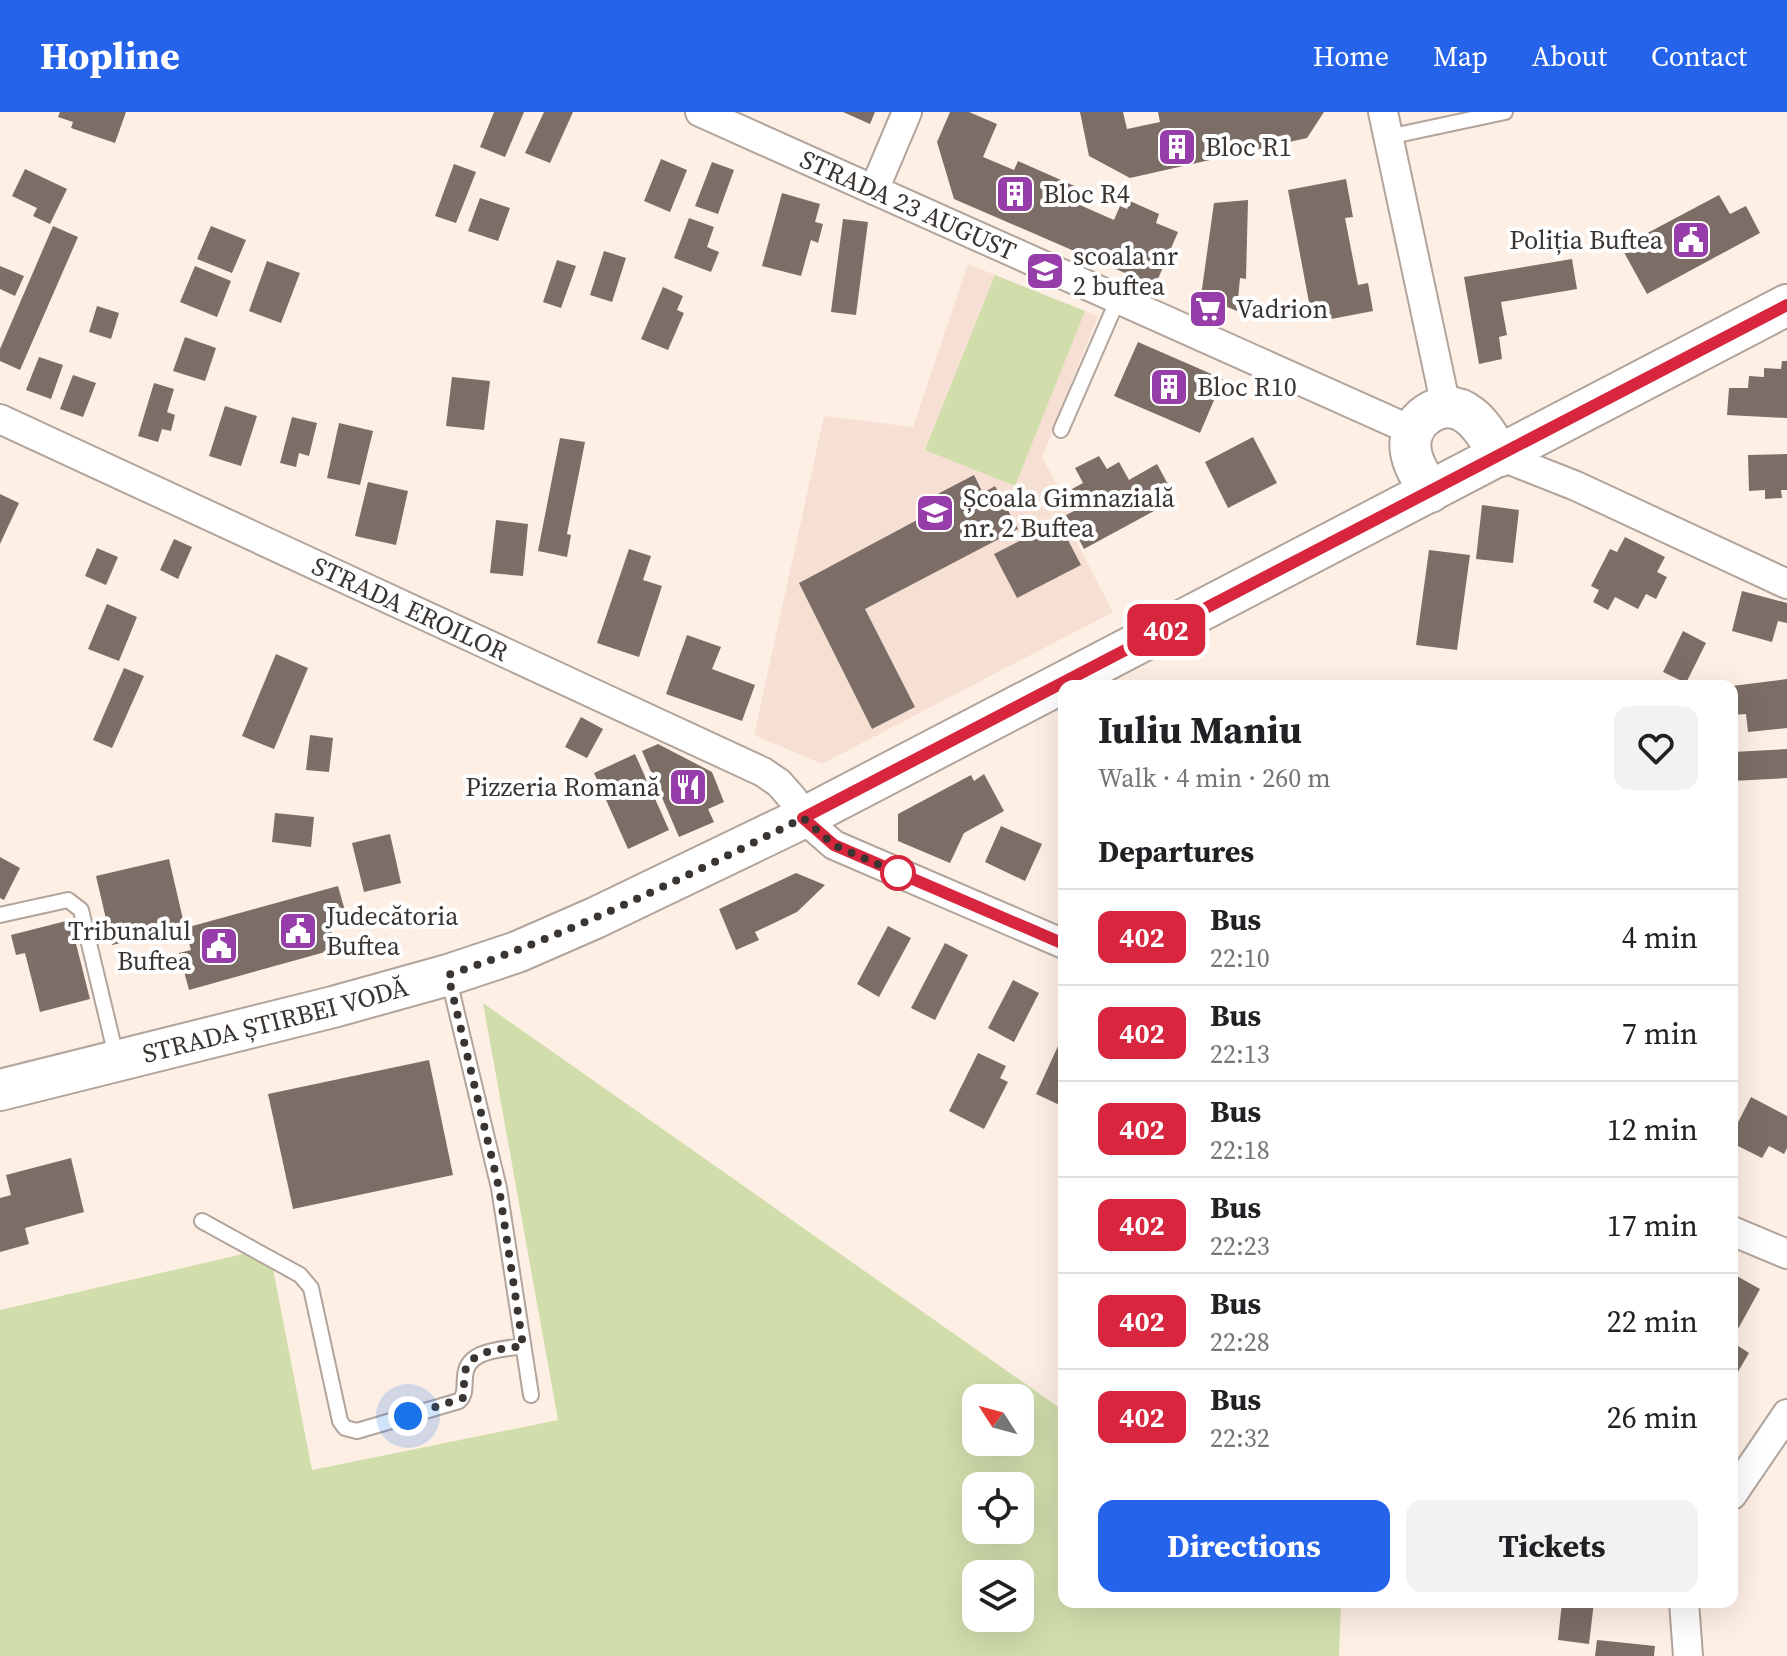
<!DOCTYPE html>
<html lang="en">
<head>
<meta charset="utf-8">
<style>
	body { margin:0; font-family:"Source Serif 4",serif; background:#f2f2f2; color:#202124; height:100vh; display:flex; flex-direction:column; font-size:30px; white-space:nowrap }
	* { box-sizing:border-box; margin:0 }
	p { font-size:26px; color:#757577 }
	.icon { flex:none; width:44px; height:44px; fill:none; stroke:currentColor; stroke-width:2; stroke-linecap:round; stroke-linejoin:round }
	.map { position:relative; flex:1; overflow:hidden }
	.sheet { position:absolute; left:1058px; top:568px; width:680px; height:928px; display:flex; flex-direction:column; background:#fff; border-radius:16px; box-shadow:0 8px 32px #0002 }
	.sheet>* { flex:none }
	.badge { padding:0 16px; border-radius:12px; font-size:28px; line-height:52px }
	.needle { width:52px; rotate:306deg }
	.tools { position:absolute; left:962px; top:1272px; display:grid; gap:16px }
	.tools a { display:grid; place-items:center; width:72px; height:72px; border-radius:16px; background:#fff; box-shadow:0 8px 32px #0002; font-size:40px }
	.you { position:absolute; width:40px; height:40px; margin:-20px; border:6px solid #fff; border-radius:50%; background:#1a73e8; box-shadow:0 0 0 12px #1a73e833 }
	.map>.badge { position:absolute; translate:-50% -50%; box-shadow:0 0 0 4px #fff }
	h2 { padding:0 40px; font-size:30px; line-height:72px }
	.round { display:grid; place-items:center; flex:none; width:84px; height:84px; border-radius:16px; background:#f2f2f2 }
	.overview { display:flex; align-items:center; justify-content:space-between; height:136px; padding:0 40px }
	h1 { font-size:38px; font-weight:700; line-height:60px }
	.cta { display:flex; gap:16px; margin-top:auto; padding:16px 40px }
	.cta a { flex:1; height:92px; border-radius:16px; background:#2563eb; color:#fff; font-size:32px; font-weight:700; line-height:92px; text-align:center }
	.cta a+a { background:#f2f2f2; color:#202124 }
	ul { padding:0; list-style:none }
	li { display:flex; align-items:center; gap:24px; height:96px; padding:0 40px; border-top:2px solid #e0e0e0 }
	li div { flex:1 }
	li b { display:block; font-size:30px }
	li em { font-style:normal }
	li .badge { min-width:88px; font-weight:700; text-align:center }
	header { display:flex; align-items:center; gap:48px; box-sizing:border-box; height:112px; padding:0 40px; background:#2563eb; color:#fff }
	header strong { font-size:38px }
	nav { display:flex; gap:44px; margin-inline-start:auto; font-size:28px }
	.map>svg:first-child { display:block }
	.built { fill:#f6e0d3 }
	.green { fill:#d1deac; fill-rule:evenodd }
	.building { fill:#7c6e67 }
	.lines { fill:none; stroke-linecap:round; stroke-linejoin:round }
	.lane-casing { stroke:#b2a49b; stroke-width:18 }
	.street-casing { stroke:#b2a49b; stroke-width:32 }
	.secondary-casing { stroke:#b2a49b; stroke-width:44 }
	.lane { stroke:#fff; stroke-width:14 }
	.street { stroke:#fff; stroke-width:28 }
	.secondary { stroke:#fff; stroke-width:40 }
	.line-casing { stroke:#fff; stroke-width:18 }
	.line { stroke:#d7263d; stroke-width:12 }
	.walk { stroke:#3b3531; stroke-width:8; stroke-dasharray:0 14.4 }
	.stop-dot { fill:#fff; stroke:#d7263d; stroke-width:4 }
	.labels { text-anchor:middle; stroke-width:8; stroke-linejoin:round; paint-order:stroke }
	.poi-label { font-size:26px; fill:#3b3531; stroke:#fff; text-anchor:start }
	.street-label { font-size:26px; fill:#3b3531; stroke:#fff }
</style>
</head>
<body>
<header>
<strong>Hopline</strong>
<nav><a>Home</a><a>Map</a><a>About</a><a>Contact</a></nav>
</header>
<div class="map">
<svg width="1787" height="1544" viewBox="0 0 1787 1544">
	<rect width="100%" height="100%" fill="#feefe5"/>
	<path class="built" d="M968,152L1098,204L1042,345L1071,399L1063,404L1113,500L822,652L754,623L824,304L913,315Z"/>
	<path class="green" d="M995,163L1085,199L1015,374L925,338Z
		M483,891L1064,1299V1490H1336L1341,1493L1339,1544H0V1198L269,1136L312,1358L558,1308ZM976,1286H1020V1330H976ZM976,1374H1020V1418H976ZM976,1462H1020V1506H976Z"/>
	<path class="building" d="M60,0H126L115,31L71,16L73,10L58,5Z
		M494,0H524L505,45L480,35Z
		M544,0H573L550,51L525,41Z
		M843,0H875L870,12Z
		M950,0H969L997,12L983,45L1014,58L1018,49L1079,76L1073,90L1114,108L1120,94L1127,97L1130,89L1159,102L1156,111L1178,120L1155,174L954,87L937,30Z
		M1080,0H1123L1127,17L1160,10L1158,0H1324L1307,26L1130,66L1089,44Z
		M661,47L687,58L670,100L644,89Z
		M712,50L734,58L718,102L695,94Z
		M454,52L476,60L456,111L435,104Z
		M25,57L67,77L50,112L33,104L37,96L12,84Z
		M1346,67L1353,105L1345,106L1358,173L1368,171L1373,199L1326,208L1324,194L1310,196L1288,78Z
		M782,81L820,92L815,110L823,112L818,131L811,128L801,164L762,154Z
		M1719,83L1730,102L1746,94L1760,121L1647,182L1621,135Z
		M480,86L510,96L498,129L468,119Z
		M1248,88L1246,167L1240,166L1237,199L1201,184L1214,91Z
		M689,106L714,115L707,135L719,140L711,160L674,146Z
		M843,107L868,110L856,203L831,200Z
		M53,114L78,125L20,258L0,249V237Z
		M211,114L246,128L232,161L197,147Z
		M604,139L626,146L612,190L590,183Z
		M1572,147L1577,177L1501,190L1507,223L1499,225L1502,247L1479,252L1464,165Z
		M557,148L576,154L561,196L543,190Z
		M267,149L300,161L281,211L249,199Z
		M0,154L24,164L15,184L0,177Z
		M195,154L231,169L217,205L180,190Z
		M663,175L683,184L677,198L684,201L668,238L641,227Z
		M97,194L119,201L111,227L89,220Z
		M185,225L216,236L205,269L173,259Z
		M1138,230L1223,267L1200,321L1114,284Z
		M39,245L63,253L51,287L26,278Z
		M1782,249H1787V306L1727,303L1729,276H1748L1749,264L1764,265V256L1781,257Z
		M73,263L96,271L83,305L60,297Z
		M452,265L490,269L484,318L446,314Z
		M154,271L174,277L167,300L175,303L171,319L162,317L158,330L138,324Z
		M225,294L257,304L241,354L209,344Z
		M292,305L317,311L309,344L299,341L296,355L280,351Z
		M339,311L373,319L360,373L327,366Z
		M1253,325L1277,371L1228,396L1205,350Z
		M560,326L585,330L567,422L571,423L567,445L538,439Z
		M1787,342V378H1781L1782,386L1765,387V378L1749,379L1748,343Z
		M1099,344L1107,357L1119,350L1129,368L1157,352L1176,387L1084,437L1066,403L1082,395L1072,377L1083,371L1075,356Z
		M974,363L983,381L995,374L1018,417L865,497L915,595L872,617L799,471L934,399L928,387Z
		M368,370L408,379L396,433L355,424Z
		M0,382L19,391L0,432Z
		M1482,393L1519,398L1513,451L1476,447Z
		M496,408L528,412L523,464L490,461Z
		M1058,409L1081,453L1017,486L994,442Z
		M1625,425L1665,445L1657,460L1667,465L1656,487L1646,482L1638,497L1615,485L1608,498L1593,490L1599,478L1591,474L1610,437L1617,440Z
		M174,427L192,435L178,467L160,458Z
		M97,436L118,445L106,473L85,464Z
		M629,437L651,444L643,468L662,474L639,545L597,531Z
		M1429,438L1470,443L1457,538L1416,533Z
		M1742,479L1787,491V511L1778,509L1772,530L1732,519Z
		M107,492L137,505L119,549L88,537Z
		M1683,519L1706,531L1686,571L1663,560Z
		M687,523L721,535L712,557L755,573L742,609L666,582Z
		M276,542L308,556L274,637L242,624Z
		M124,556L144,564L112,636L93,628Z
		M1787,567V616L1748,620L1746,602L1732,603V574Z
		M581,605L603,617L587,646L565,635Z
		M310,623L333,626L329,660L306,658Z
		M658,632L712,660L724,690L708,697L714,710L679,725L642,639Z
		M1787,637V666L1732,669V640Z
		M635,642L669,718L628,737L594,661Z
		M984,662L1004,699L964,721L950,751L898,729V702L971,663L974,669Z
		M275,701L314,705L311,735L272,730Z
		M1001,714L1042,732L1025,769L985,750Z
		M390,722L401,771L364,780L352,731Z
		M0,745L20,756L4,788L0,786Z
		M169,747L185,816L338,774L347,806L329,811L336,837L189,878L179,841L191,838L185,816L112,833L96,764Z
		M796,761L825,773L797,800L755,820L759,828L736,838L719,797Z
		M70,808L90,887L40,900L25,841L16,843L11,823Z
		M888,814L911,826L879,885L857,872Z
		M945,831L968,843L935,908L911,896Z
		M1013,868L1039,881L1014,930L988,916Z
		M1064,921V995L1036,982Z
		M978,941L1006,954L1000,966L1008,970L984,1017L949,999Z
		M429,948L453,1063L293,1097L268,982Z
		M1751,985L1787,1004V1036L1784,1042L1769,1034L1762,1046L1732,1031V1022Z
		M71,1046L84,1100L25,1116L29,1132L0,1140V1086L11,1083L6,1063Z
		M1735,1163L1760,1177L1732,1228V1168Z
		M1732,1230L1749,1241L1732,1270Z
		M1562,1490H1594L1589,1532L1558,1528Z
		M1597,1528L1655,1534L1654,1544H1595Z"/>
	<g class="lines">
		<g class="lane-casing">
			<path id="lane" d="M1388,25L1505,0
				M1061,318L1118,187
				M0,803L68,788L81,798L117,948
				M448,864L499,1076L531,1283
				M202,1109L300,1163L311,1176L340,1309L345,1316L357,1319L459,1289C466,1282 464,1275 465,1265C466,1237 502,1238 523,1234"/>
		</g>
		<g class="street-casing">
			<g id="street">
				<path id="s1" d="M700,0L1413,319"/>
				<path d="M1383,0L1446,295"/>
				<path d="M874,78L907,0"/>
				<path id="s2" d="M0,307L763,660L779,671L793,687L803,706L834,733L1064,832"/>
				<path d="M1500,344L1576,374L1787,472"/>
				<path d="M1732,1119L1787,1142"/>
				<path d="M1732,1383L1787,1302"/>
				<path d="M1684,1490L1688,1544"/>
			</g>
		</g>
		<g class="secondary-casing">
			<g id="secondary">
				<path d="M1430,380C1423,368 1413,354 1411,340C1405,308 1443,282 1469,303C1483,313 1491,330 1500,344"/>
				<path id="s3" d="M0,978L333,895L448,863L517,840L595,806L803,706L1787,193"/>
			</g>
		</g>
		<use href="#lane" class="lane"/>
		<use href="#street" class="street"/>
		<use href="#secondary" class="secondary"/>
	</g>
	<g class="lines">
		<g class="line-casing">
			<path id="line" d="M1064,832L834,733L803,706L1787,193"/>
		</g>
		<use href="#line" class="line"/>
		<path class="walk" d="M408,1304L463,1286C465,1277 463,1269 465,1260C470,1237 505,1237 523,1234L499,1076L448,863C571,822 687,764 803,706L834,733L898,761"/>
	</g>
	<defs>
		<g id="building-square" transform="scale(2)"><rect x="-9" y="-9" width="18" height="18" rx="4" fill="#963da9" stroke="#fff"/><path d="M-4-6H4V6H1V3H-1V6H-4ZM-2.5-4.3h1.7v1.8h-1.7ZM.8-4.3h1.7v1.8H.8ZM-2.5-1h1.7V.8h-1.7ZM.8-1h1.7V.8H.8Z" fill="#fff"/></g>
		<g id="civic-square" transform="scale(2)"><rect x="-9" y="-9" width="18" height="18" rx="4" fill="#963da9" stroke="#fff"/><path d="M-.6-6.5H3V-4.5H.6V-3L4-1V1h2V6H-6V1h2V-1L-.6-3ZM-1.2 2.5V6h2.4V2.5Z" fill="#fff"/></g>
		<g id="school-square" transform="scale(2)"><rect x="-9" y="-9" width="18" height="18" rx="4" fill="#963da9" stroke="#fff"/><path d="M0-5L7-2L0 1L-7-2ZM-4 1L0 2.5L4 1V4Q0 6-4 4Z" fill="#fff"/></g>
		<g id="supermarket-square" transform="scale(2)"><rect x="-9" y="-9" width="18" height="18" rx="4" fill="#963da9" stroke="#fff"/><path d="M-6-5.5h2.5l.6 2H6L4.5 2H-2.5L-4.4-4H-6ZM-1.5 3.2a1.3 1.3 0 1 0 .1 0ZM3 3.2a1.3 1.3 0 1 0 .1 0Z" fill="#fff"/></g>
		<g id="restaurant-square" transform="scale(2)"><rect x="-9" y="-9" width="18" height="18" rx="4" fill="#963da9" stroke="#fff"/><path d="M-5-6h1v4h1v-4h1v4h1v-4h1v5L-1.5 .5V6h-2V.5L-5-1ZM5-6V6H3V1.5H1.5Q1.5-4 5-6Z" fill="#fff"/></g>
	</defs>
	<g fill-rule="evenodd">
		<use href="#building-square" x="1177" y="35"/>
		<use href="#building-square" x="1015" y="82"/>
		<use href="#civic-square" x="1691" y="128"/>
		<use href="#school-square" x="1045" y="159"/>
		<use href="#supermarket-square" x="1208" y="197"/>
		<use href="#building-square" x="1169" y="275"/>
		<use href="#school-square" x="935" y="401"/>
		<use href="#restaurant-square" x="688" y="675"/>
		<use href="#civic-square" x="298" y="819"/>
		<use href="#civic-square" x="219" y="834"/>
	</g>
	<circle class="stop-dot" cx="898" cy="761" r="16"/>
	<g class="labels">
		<g class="poi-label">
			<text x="1205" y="44">Bloc R1</text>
			<text x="1043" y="91">Bloc R4</text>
			<text x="1663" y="137" text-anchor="end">Poliția Buftea</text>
			<text x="1073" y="153">scoala nr<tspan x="1073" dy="30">2 buftea</tspan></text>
			<text x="1236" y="206">Vadrion</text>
			<text x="1197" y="284">Bloc R10</text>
			<text x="963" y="395">Școala Gimnazială<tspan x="963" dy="30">nr. 2 Buftea</tspan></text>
			<text x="660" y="684" text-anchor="end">Pizzeria Romană</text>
			<text x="326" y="813">Judecătoria<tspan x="326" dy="30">Buftea</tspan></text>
			<text x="191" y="828" text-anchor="end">Tribunalul<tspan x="191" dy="30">Buftea</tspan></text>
		</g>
		<g class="street-label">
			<text dy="9" stroke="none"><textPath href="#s1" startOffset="228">STRADA 23 AUGUST</textPath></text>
			<text dy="9" stroke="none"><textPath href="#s2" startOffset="452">STRADA EROILOR</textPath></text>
			<text dy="9" stroke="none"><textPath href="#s3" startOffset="284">STRADA ȘTIRBEI VODĂ</textPath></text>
		</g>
	</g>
</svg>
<div class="tools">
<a><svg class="needle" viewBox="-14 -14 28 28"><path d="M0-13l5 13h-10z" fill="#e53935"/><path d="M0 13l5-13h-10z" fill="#757577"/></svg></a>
<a><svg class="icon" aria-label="locate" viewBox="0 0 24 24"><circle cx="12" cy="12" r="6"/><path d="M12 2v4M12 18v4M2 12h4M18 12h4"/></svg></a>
<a><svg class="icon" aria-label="layers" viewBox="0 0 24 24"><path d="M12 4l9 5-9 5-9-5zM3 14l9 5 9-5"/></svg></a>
</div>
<div class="you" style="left:408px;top:1304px"></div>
<b class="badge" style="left:1166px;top:518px;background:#d7263d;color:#fff">402</b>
<section class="sheet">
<div class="overview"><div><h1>Iuliu Maniu</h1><p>Walk · 4 min · 260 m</p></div><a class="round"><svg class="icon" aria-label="heart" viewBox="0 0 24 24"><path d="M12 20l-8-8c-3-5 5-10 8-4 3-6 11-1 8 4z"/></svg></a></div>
<h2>Departures</h2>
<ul>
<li><span class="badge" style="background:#d7263d;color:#fff">402</span><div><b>Bus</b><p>22:10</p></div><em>4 min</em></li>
<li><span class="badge" style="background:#d7263d;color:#fff">402</span><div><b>Bus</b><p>22:13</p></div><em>7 min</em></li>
<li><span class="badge" style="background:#d7263d;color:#fff">402</span><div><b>Bus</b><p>22:18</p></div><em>12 min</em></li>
<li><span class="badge" style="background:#d7263d;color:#fff">402</span><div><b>Bus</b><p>22:23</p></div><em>17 min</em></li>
<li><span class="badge" style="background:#d7263d;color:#fff">402</span><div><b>Bus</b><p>22:28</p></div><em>22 min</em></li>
<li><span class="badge" style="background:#d7263d;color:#fff">402</span><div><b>Bus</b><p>22:32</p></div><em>26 min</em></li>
</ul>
<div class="cta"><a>Directions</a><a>Tickets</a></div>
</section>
</div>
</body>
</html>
